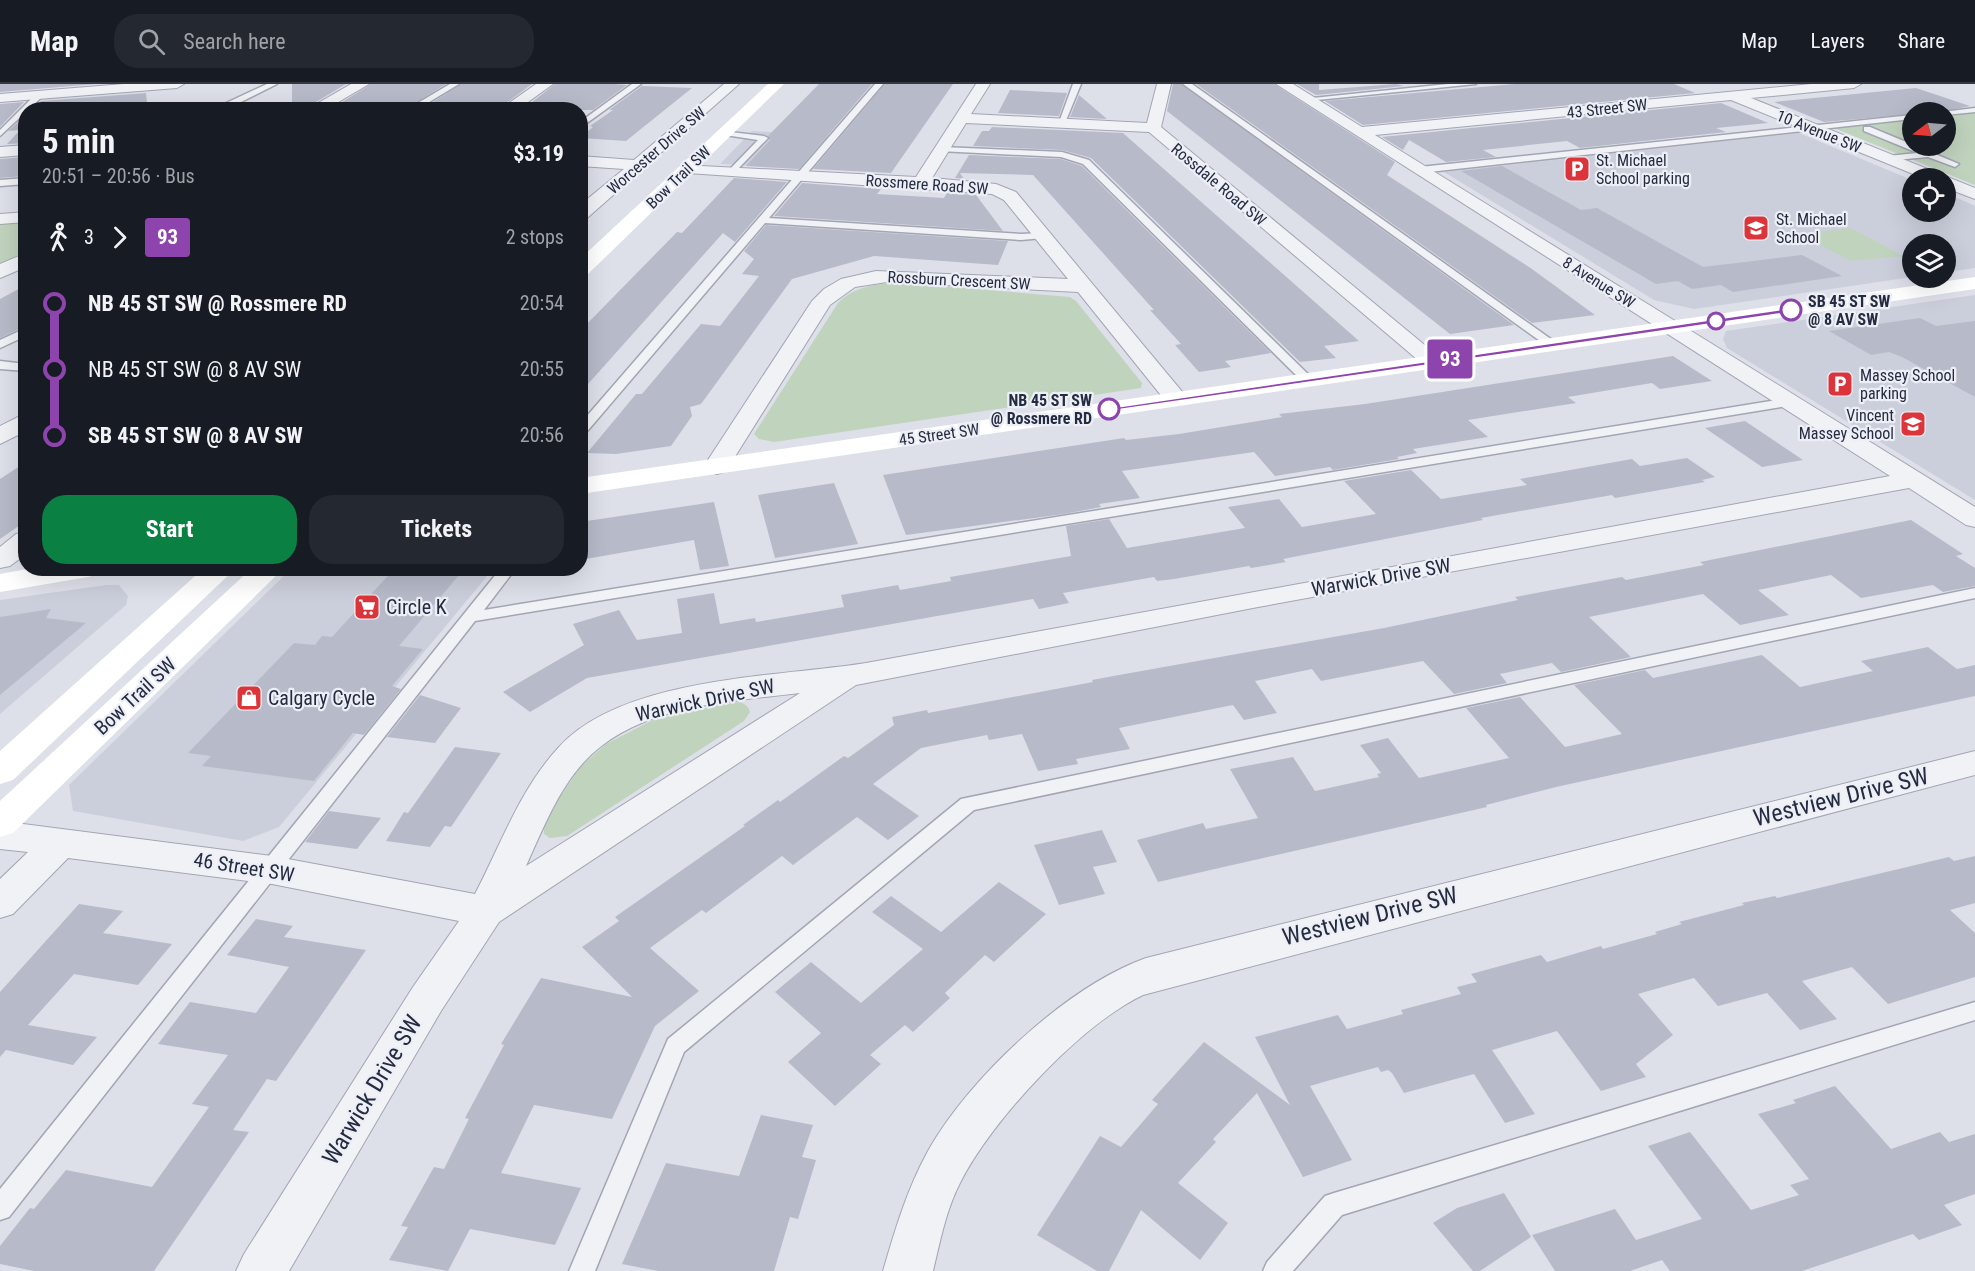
<!DOCTYPE html>
<html lang="en">
<head>
<meta charset="utf-8">
<style>
	body { margin:0; font-family:"Roboto Condensed",sans-serif; background:#242831; color:#f1f3f6; height:100vh; display:flex; flex-direction:column; font-size:22px; white-space:nowrap }
	* { box-sizing:border-box; margin:0 }
	p { font-size:20px; color:#9ea1a6 }
	.icon { flex:none; width:33px; height:33px; fill:none; stroke:currentColor; stroke-width:2; stroke-linecap:round; stroke-linejoin:round }
	.map { position:relative; flex:1; overflow:hidden }
	.sheet { position:absolute; left:18px; top:18px; width:570px; height:474px; display:flex; flex-direction:column; background:#171b24; border-radius:24px; box-shadow:0 6px 24px #0002 }
	.sheet>* { flex:none }
	.badge { padding:0 12px; border-radius:4px; font-size:21px; line-height:39px }
	.needle { width:39px; rotate:254deg }
	.controls { position:absolute; left:1902px; top:18px; display:grid; gap:12px }
	.controls a { display:grid; place-items:center; width:54px; height:54px; border-radius:50%; background:#171b24; box-shadow:0 6px 24px #0002; font-size:30px }
	.map>.badge { position:absolute; translate:-50% -50%; box-shadow:0 0 0 3px #fff }
	.legs { display:flex; align-items:center; gap:9px; height:66px; padding:0 24px; font-size:20px }
	.legs p { margin-inline-start:auto }
	.headline { display:flex; align-items:center; justify-content:space-between; height:102px; padding:0 24px }
	h1 { font-size:33px; font-weight:700; line-height:45px }
	.primary-button { display:flex; gap:12px; margin-top:auto; padding:12px 24px }
	.primary-button a { flex:1; height:69px; border-radius:24px; background:#0b8043; color:#fff; font-size:24px; font-weight:700; line-height:69px; text-align:center }
	.primary-button a+a { background:#242831; color:#f1f3f6 }
	ul { padding:0 24px; list-style:none }
	li { display:flex; align-items:center; gap:21px; height:66px; font-size:22px }
	li i { display:grid; place-items:center; width:9px; height:100%; margin:0 8px; background:currentColor }
	li i::after { content:''; width:15px; height:15px; margin:-8px; border:4px solid; border-radius:50%; background:#171b24 }
	li p { margin-inline-start:auto }
	li:first-child i { background:linear-gradient(#0000 50%,currentColor 0) }
	li:last-child i { background:linear-gradient(currentColor 50%,#0000 0) }
	header { display:flex; align-items:center; gap:36px; box-sizing:border-box; height:84px; padding:0 30px; background:#171b24; border-bottom:2px solid #363941 }
	header strong { font-size:28px }
	nav { display:flex; gap:33px; margin-inline-start:auto; font-size:21px }
	.search { width:420px; height:54px; background:#242831; display:flex; align-items:center; gap:15px; box-sizing:border-box; padding:0 21px; border-radius:24px; color:#9ea1a6; font-size:22px }
	.map>svg:first-child { display:block }
	.built { fill:#cbcfdb }
	.green { fill:#c0d3bd }
	.building { fill:#b7bbc9 }
	.lines { fill:none; stroke-linecap:round; stroke-linejoin:round }
	.lane-casing { stroke:#a2a6b3; stroke-width:3 }
	.street-casing { stroke:#a2a6b3; stroke-width:2 }
	.lane { fill:#f0f2f6; fill-rule:evenodd }
	.street { fill:#f0f2f6; fill-rule:evenodd }
	.secondary { fill:#fff; fill-rule:evenodd }
	.line-1 { fill:#8e44ad; stroke:#fff; stroke-width:1.5 }
	.stop-1-dot { fill:#fff; stroke:#8e44ad; stroke-width:3 }
	.labels { text-anchor:middle; stroke-width:4.5; stroke-linejoin:round; paint-order:stroke }
	.far-street-label { font-size:16px; fill:#252c41; stroke:#edeff6 }
	.far-poi-label { font-size:16px; fill:#252c41; stroke:#edeff6; text-anchor:start }
	.far-stop-label { font-size:16px; font-weight:bold; fill:#252c41; stroke:#edeff6; text-anchor:start }
	.street-label { font-size:20px; fill:#252c41; stroke:#edeff6 }
	.poi-label { font-size:20px; fill:#252c41; stroke:#edeff6; text-anchor:start }
	.near-street-label { font-size:24px; fill:#252c41; stroke:#edeff6 }
</style>
</head>
<body>
<header>
<strong>Map</strong>
<div class="search"><svg class="icon" aria-label="search" viewBox="0 0 24 24"><circle cx="10" cy="10" r="6"/><path d="M15 15l6 6"/></svg>Search here</div>
<nav><a>Map</a><a>Layers</a><a>Share</a></nav>
</header>
<div class="map">
<svg width="1975" height="1187" viewBox="0 0 1975 1187">
	<rect width="100%" height="100%" fill="#dde0e9"/>
	<path class="built" d="M752,47L835,52L807,85L720,80Z
		M1799,49L1912,96V128H1946V109L1975,122V184L1946,188V160H1912V193L1694,225L1654,216L1444,88Z
		M1975,211V416L1727,264L1723,255L1726,247Z
		M291,485H493L279,743L243,757L73,727L69,701Z
		M106,501H119L128,512L126,521L0,630V516Z"/>
	<path class="green" d="M1975,29V101L1834,44L1912,36V62H1946V33Z
		M25,137V167L0,181V139Z
		M1851,144L1903,172L1851,177L1799,150Z
		M905,199L1070,213L1076,217L1142,299L1141,304L774,358L759,355L754,350L838,219C855,201 882,199 905,199Z
		M731,618C740,618 747,618 750,628L744,637L567,752L550,754L544,750L543,738L581,682L606,660L653,636Z"/>
	<path class="building" d="M0,0H96L0,8Z
		M292,0H346L311,21L292,20Z
		M371,0H446L404,26L336,22Z
		M461,0H532L497,26H421Z
		M555,0H614L627,1L593,26H522Z
		M819,0H872L799,85L746,82L770,56L768,52Z
		M885,0H953L891,89L813,85Z
		M1173,0H1181L1514,241L1450,250L1167,27Z
		M1196,0H1274L1395,78L1387,91L1532,185L1595,231L1532,239Z
		M1297,0H1319V6L1396,0L1404,2L1316,11Z
		M1515,0H1674L1695,9L1363,41L1325,17Z
		M642,2L692,4L626,57L580,54L593,43L590,42L613,26H609Z
		M1916,4L1970,22L1940,28L1824,38L1774,18Z
		M1010,6L1067,9L1059,32L998,29Z
		M146,9L147,19L32,26L41,17Z
		M1079,11L1107,35L1070,33Z
		M24,18L0,43V20Z
		M1721,19L1768,39L1716,44L1726,48L1580,64L1567,57L1483,66L1496,73L1446,78L1409,56L1403,66L1382,53Z
		M26,31V59L7,60L20,46L8,47Z
		M992,43L1123,49L1359,257L1324,262L1336,274L1300,278L1091,74L1062,66L973,62L982,47H989Z
		M969,71L1061,75L1082,82L1271,269L1225,277L1231,283L1199,288L1175,261L1181,260L1150,226H1154L1033,91L960,89L964,95L955,94Z
		M26,73L24,92L0,94V75Z
		M1502,82L1581,126L1597,124L1703,183L1802,171L1842,192L1733,208L1721,201L1692,205L1678,197L1656,200L1461,87Z
		M734,94L787,98L735,158L723,149L580,309V247L677,148L682,149Z
		M802,99L881,105L877,110L944,114L947,109L976,111L1003,147L774,132Z
		M766,141L1008,157L998,181L874,172L792,195L701,320L690,323L692,332L671,362L616,370L587,369L636,310H642L701,240L720,242L759,192L742,190L754,175L744,167Z
		M26,201V242L0,254V215Z
		M1920,234L1936,242L1975,237V313L1902,273L1889,268L1871,271L1829,247Z
		M1673,272L1712,297L1660,305L1652,299L1568,313L1576,319L1468,336L1488,353L1413,365L1417,369L1397,373L1399,375L1333,386L1330,383L1275,392L1254,368L1122,387L1140,414L1099,420L1101,423L1064,430L906,451L883,391L1124,354L1126,356L1179,350L1282,333L1279,330L1365,320Z
		M1745,337L1803,376L1762,383L1705,344Z
		M1687,374L1715,393L1702,396L1705,398L1615,414L1612,411L1481,434L1483,436L1283,475L1286,478L1251,484L1249,482L1174,495L1157,497L1154,493L1063,509L1069,519L1039,525L1033,515L587,594L530,628L503,608L584,561L573,540L619,526L637,556L682,549L677,515L714,509L720,540L755,534L756,538L844,523L841,511L898,501L900,506L951,497L950,493L1071,472L1066,442L1109,435L1127,464L1245,444L1228,423L1279,415L1302,443L1376,430L1344,397L1411,386L1441,415L1527,401L1520,395L1632,375L1640,382Z
		M26,378V437L0,455V395Z
		M834,399L858,460L775,474L758,411Z
		M714,418L729,482L700,486L694,456L580,476V438Z
		M1911,436L1963,470L1956,472L1975,484V502L1943,508L1933,501L1861,514L1831,491L1758,506L1789,531L1740,541L1703,510L1589,533L1631,573L1561,588L1552,579L1500,590L1507,599L1454,610L1423,577L1321,597L1312,585L1255,597L1277,629L1244,636L1233,621L1119,644L1130,665L1076,675L1078,680L1038,687L1022,650L989,656L987,651L921,664L873,700L919,732L888,756L857,733L793,781L782,772L706,829L702,826L650,864L699,907L655,942L612,1035L534,1021L501,1089L581,1104L555,1161L470,1145L448,1187L389,1176L408,1143L401,1142L434,1083L444,1085L469,1035L465,1034L504,961L501,960L541,894L632,913L582,863L619,837L615,833L745,742L743,741L778,716L780,718L844,672L848,674L894,641L892,633L927,626L928,629L1093,598L1092,596L1119,591L1384,544L1518,516L1515,513L1622,493L1626,496L1704,481L1700,478Z
		M395,484H465L399,562L423,565L392,602L401,605L364,651L353,649L314,697L202,682L211,672L188,669L294,559L315,561L322,552L332,553Z
		M51,525L46,534L86,539L0,611V533Z
		M1928,563L1957,585L1975,581V612L1556,703L1486,721L1487,723L1158,798L1137,756L1203,739L1206,745L1258,734L1230,685L1293,673L1315,707L1379,693L1377,690L1381,689L1360,661L1388,654L1419,694L1509,674L1466,624L1520,613L1565,663L1622,650L1574,601L1645,586L1653,594L1762,571L1800,603L1873,587L1861,577Z
		M420,611L461,624L435,659L387,653Z
		M455,663L501,669L451,743L445,742L430,763L386,757L404,728L408,729Z
		M329,727L381,734L357,765L305,758Z
		M1102,746L1117,778L1093,783L1105,810L1059,821L1034,761Z
		M1975,772V819L1950,826L1975,849V893L1888,920L1852,883L1802,897L1837,935L1800,946L1767,909L1718,922L1694,894L1638,910L1673,951L1636,980L1646,993L1601,1007L1557,947L1492,966L1535,1030L1505,1039L1474,990L1404,1009L1392,989L1388,986L1381,988L1378,983L1327,997L1310,1002L1352,1076L1303,1093L1257,1009L1213,1055L1216,1058L1178,1099L1228,1139L1200,1176L1141,1126L1109,1187H1097L1037,1151L1100,1052L1121,1063L1158,1020L1152,1016L1204,958L1290,1021L1255,953L1338,931L1347,945L1403,930L1401,926L1461,910L1457,903L1477,898L1471,890L1541,871L1547,878L1601,862L1603,865L1657,850L1655,848L1682,840L1679,838L1744,821L1742,819L1775,812L1777,814L1949,773L1954,777Z
		M999,798L1046,830L994,878L985,871L945,909L950,914L913,948L905,941L870,971L881,980L835,1022L788,978L821,949L775,908L811,878L861,919L923,865L872,828L891,812L941,848Z
		M79,820L123,827L103,849L172,860L138,901L74,890L28,941L97,953L73,981L6,966L0,973V908Z
		M256,835L293,842L284,853L366,866L276,997L267,995L233,1046L249,1048L154,1187H34L0,1180V1162L30,1124L34,1125L66,1086L152,1103L209,1023L192,1020L228,971L158,960L190,918L256,929L289,883L227,871Z
		M1835,1002L1891,1065L1940,1048L1949,1058L1975,1050V1110L1944,1121L1962,1141L1919,1156L1913,1150L1802,1187H1670L1662,1176L1630,1187H1555L1532,1151L1615,1125L1636,1156L1702,1135L1648,1062L1690,1048L1751,1126L1799,1111L1790,1101L1809,1095L1758,1030L1796,1019L1793,1016Z
		M761,1031L813,1041L802,1073L816,1076L798,1135L790,1133L774,1187H658L622,1180L666,1079L739,1092Z
		M1504,1109L1531,1153L1480,1187H1473L1433,1139L1457,1124Z"/>
	<g class="lines">
		<g class="lane-casing">
			<path id="lane" d="M267,0H277L229,24L174,26L224,20Z
				M450,0H459L416,26H406Z
				M632,0H641L580,44V38Z
				M875,0H883L769,134L1021,150L1040,149L1045,152L1043,154L1021,156L765,139L584,351L580,352V340Z
				M1073,0H1081L1065,39L1058,41Z
				M1183,0H1192L1555,258V262H1547Z
				M1448,0H1476L1307,17L1303,15Z
				M37,9L44,11L0,52V46Z
				M1975,24V28L1946,31L1942,28Z
				M1912,31V35L1420,89L1416,86L1420,83Z
				M1864,43H1870L1959,80L1955,83L1928,73L1884,77L1887,72L1918,69L1864,47Z
				M722,47L764,52L768,54L733,90L730,89V85L758,56L725,51Z
				M942,63L1062,68L1089,76L1313,295L1303,298L1083,80L1061,73L939,67Z
				M26,94V100L0,102V96Z
				M26,244V252L0,264V256Z
				M0,277L26,280V287L0,285Z
				M1789,314L1793,315V321L475,537L9,1133L0,1136V1105L501,484H516L484,526Z
				M1975,504V514L974,726L684,968L595,1187H569L668,955L961,715Z
				M1975,918V936L1342,1131L1293,1187H1263L1267,1178L1325,1112L1334,1109Z"/>
		</g>
		<g class="street-casing">
			<path id="street" d="M124,0H184L177,4L0,18V10Z
				M351,0H369L325,26H306Z
				M536,0H553L517,26H499Z
				M724,0H739L586,135L580,136V121L624,85L580,82V72L634,76Z
				M976,0H990L971,30L1147,39L1157,0H1171L1161,43L1444,277L1441,282H1425L1149,48L966,39L932,94L996,100L1016,108L1184,310L1188,315L1184,320H1168L1078,208L887,198L855,203L830,221L726,387L717,390L708,387L704,382L812,217L824,205L841,195L876,187L1068,195L1004,116L992,110L688,89L680,84L682,81L916,93Z
				M1276,0H1293L1362,43L1811,0H1861L1854,4L1751,14L1975,104V115L1946,104V94H1923L1731,16L1375,51L1975,423V443L1966,441L1909,404L1258,523L856,601L499,838L441,927L289,1187H236L244,1170L413,903L459,837L272,800L68,774L13,830L0,834V795L28,768L0,765V737L272,772L475,810C501,760 520,705 559,663C623,593 777,593 866,579L1890,392ZM800,609L526,782C542,747 557,708 583,679C636,621 727,618 800,609Z
				M26,61V71L0,73V63Z
				M26,128V138L0,140V130Z
				M26,169V183L0,194V180Z
				M26,329V347L0,360V342Z
				M26,448V470L10,482L0,484V463L16,450Z
				M1975,667V691L1143,911C1080,941 991,1037 960,1099C946,1126 940,1158 933,1187H883C895,1146 907,1105 928,1067C969,994 1067,902 1146,874Z"/>
		</g>
		<use href="#lane" class="lane"/>
		<use href="#street" class="street"/>
		<path class="secondary" d="M768,0H784L587,191L580,193V175Z
			M1975,193V205L580,410V394Z
			M32,484H102L98,490L88,493L0,508V490Z
			M204,484H236L13,696L0,700V667Z
			M252,484H284L13,749L0,753V717Z"/>
	</g>
	<path class="line-1" d="M1791,224L1793,228L1109,327L1104,325Z"/>
	<defs>
		<g id="parking-square" transform="scale(1.35)"><rect x="-9" y="-9" width="18" height="18" rx="4" fill="#db353b" stroke="#edeff6"/><path d="M-3.5-5.5H1a3.5 3.5 0 0 1 0 7H-1V5.5H-3.5ZM-1-3.4V-.6H.8a1.4 1.4 0 0 0 0-2.8Z" fill="#fff"/></g>
		<g id="school-square" transform="scale(1.35)"><rect x="-9" y="-9" width="18" height="18" rx="4" fill="#db353b" stroke="#edeff6"/><path d="M0-5L7-2L0 1L-7-2ZM-4 1L0 2.5L4 1V4Q0 6-4 4Z" fill="#fff"/></g>
		<g id="supermarket-square" transform="scale(1.35)"><rect x="-9" y="-9" width="18" height="18" rx="4" fill="#db353b" stroke="#edeff6"/><path d="M-6-5.5h2.5l.6 2H6L4.5 2H-2.5L-4.4-4H-6ZM-1.5 3.2a1.3 1.3 0 1 0 .1 0ZM3 3.2a1.3 1.3 0 1 0 .1 0Z" fill="#fff"/></g>
		<g id="shop-square" transform="scale(1.35)"><rect x="-9" y="-9" width="18" height="18" rx="4" fill="#db353b" stroke="#edeff6"/><path d="M-5-2.5h2.3a2.7 3.5 0 0 1 5.4 0H5L5.5 6h-11ZM-1.5-2.5h3a1.5 2.3 0 0 0-3 0Z" fill="#fff"/></g>
	</defs>
	<g fill-rule="evenodd">
		<use href="#parking-square" x="1577" y="85"/>
		<use href="#school-square" x="1756" y="144"/>
		<use href="#parking-square" x="1840" y="300"/>
		<use href="#school-square" x="1913" y="340"/>
		<use href="#supermarket-square" x="367" y="523"/>
		<use href="#shop-square" x="249" y="614"/>
	</g>
	<g class="stop-1-dot">
		<circle cx="1791" cy="226" r="10"/>
		<circle cx="1716" cy="237" r="8"/>
		<circle cx="1109" cy="325" r="10"/>
	</g>
	<g class="labels">
		<g class="far-street-label">
			<text transform="translate(1607 24) rotate(-6)" y="6">43 Street SW</text>
			<text transform="translate(1819 47) rotate(22)" y="6">10 Avenue SW</text>
			<text transform="translate(656 66) rotate(-41)" y="6">Worcester Drive SW</text>
			<text transform="translate(678 93) rotate(-44)" y="6">Bow Trail SW</text>
			<text transform="translate(927 100) rotate(4)" y="6">Rossmere Road SW</text>
			<text transform="translate(1219 100) rotate(40)" y="6">Rossdale Road SW</text>
			<text transform="translate(959 196) rotate(3)" y="6">Rossburn Crescent SW</text>
			<text transform="translate(1599 198) rotate(32)" y="6">8 Avenue SW</text>
			<text transform="translate(939 350) rotate(-8)" y="6">45 Street SW</text>
		</g>
		<g class="far-poi-label">
			<text x="1596" y="82">St. Michael<tspan x="1596" dy="18">School parking</tspan></text>
			<text x="1776" y="141">St. Michael<tspan x="1776" dy="18">School</tspan></text>
			<text x="1860" y="297">Massey School<tspan x="1860" dy="18">parking</tspan></text>
			<text x="1894" y="337" text-anchor="end">Vincent<tspan x="1894" dy="18">Massey School</tspan></text>
		</g>
		<g class="far-stop-label">
			<text x="1808" y="223">SB 45 ST SW<tspan x="1808" dy="18">@ 8 AV SW</tspan></text>
			<text x="1092" y="322" text-anchor="end">NB 45 ST SW<tspan x="1092" dy="18">@ Rossmere RD</tspan></text>
		</g>
		<g class="street-label">
			<text transform="translate(1381 493) rotate(-10)" y="7">Warwick Drive SW</text>
			<text transform="translate(135 612) rotate(-43)" y="7">Bow Trail SW</text>
			<text transform="translate(705 616) rotate(-12)" y="7">Warwick Drive SW</text>
			<text transform="translate(244 783) rotate(9)" y="7">46 Street SW</text>
		</g>
		<g class="poi-label">
			<text x="386" y="530">Circle K</text>
			<text x="268" y="621">Calgary Cycle</text>
		</g>
		<g class="near-street-label">
			<text transform="translate(1841 713) rotate(-14)" y="8">Westview Drive SW</text>
			<text transform="translate(1370 832) rotate(-14)" y="8">Westview Drive SW</text>
			<text transform="translate(372 1006) rotate(-59)" y="8">Warwick Drive SW</text>
		</g>
	</g>
</svg>
<div class="controls">
<a><svg class="needle" viewBox="-14 -14 28 28"><path d="M0-13l5 13h-10z" fill="#e53935"/><path d="M0 13l5-13h-10z" fill="#9ea1a6"/></svg></a>
<a><svg class="icon" aria-label="locate" viewBox="0 0 24 24"><circle cx="12" cy="12" r="6"/><path d="M12 2v4M12 18v4M2 12h4M18 12h4"/></svg></a>
<a><svg class="icon" aria-label="layers" viewBox="0 0 24 24"><path d="M12 4l9 5-9 5-9-5zM3 14l9 5 9-5"/></svg></a>
</div>
<b class="badge" style="left:1450px;top:275px;background:#8e44ad;color:#fff">93</b>
<section class="sheet">
<div class="headline"><div><h1>5 min</h1><p>20:51 – 20:56 · Bus</p></div><b>$3.19</b></div>
<div class="legs"><svg class="icon" aria-label="walk" viewBox="0 0 24 24"><circle cx="13" cy="4" r="2"/><path d="M13 8l-2 6 4 7M11 14l-3 7M7 12l3-4h3l4 4"/></svg>3<svg class="icon" aria-label="forward" viewBox="0 0 24 24"><path d="M9 5l7 7-7 7"/></svg><b class="badge" style="background:#8e44ad;color:#fff">93</b><p>2 stops</p></div>
<ul>
<li><i style="color:#8e44ad"></i><b>NB 45 ST SW @ Rossmere RD</b><p>20:54</p></li>
<li><i style="color:#8e44ad"></i><span>NB 45 ST SW @ 8 AV SW</span><p>20:55</p></li>
<li><i style="color:#8e44ad"></i><b>SB 45 ST SW @ 8 AV SW</b><p>20:56</p></li>
</ul>
<div class="primary-button"><a>Start</a><a>Tickets</a></div>
</section>
</div>
</body>
</html>
